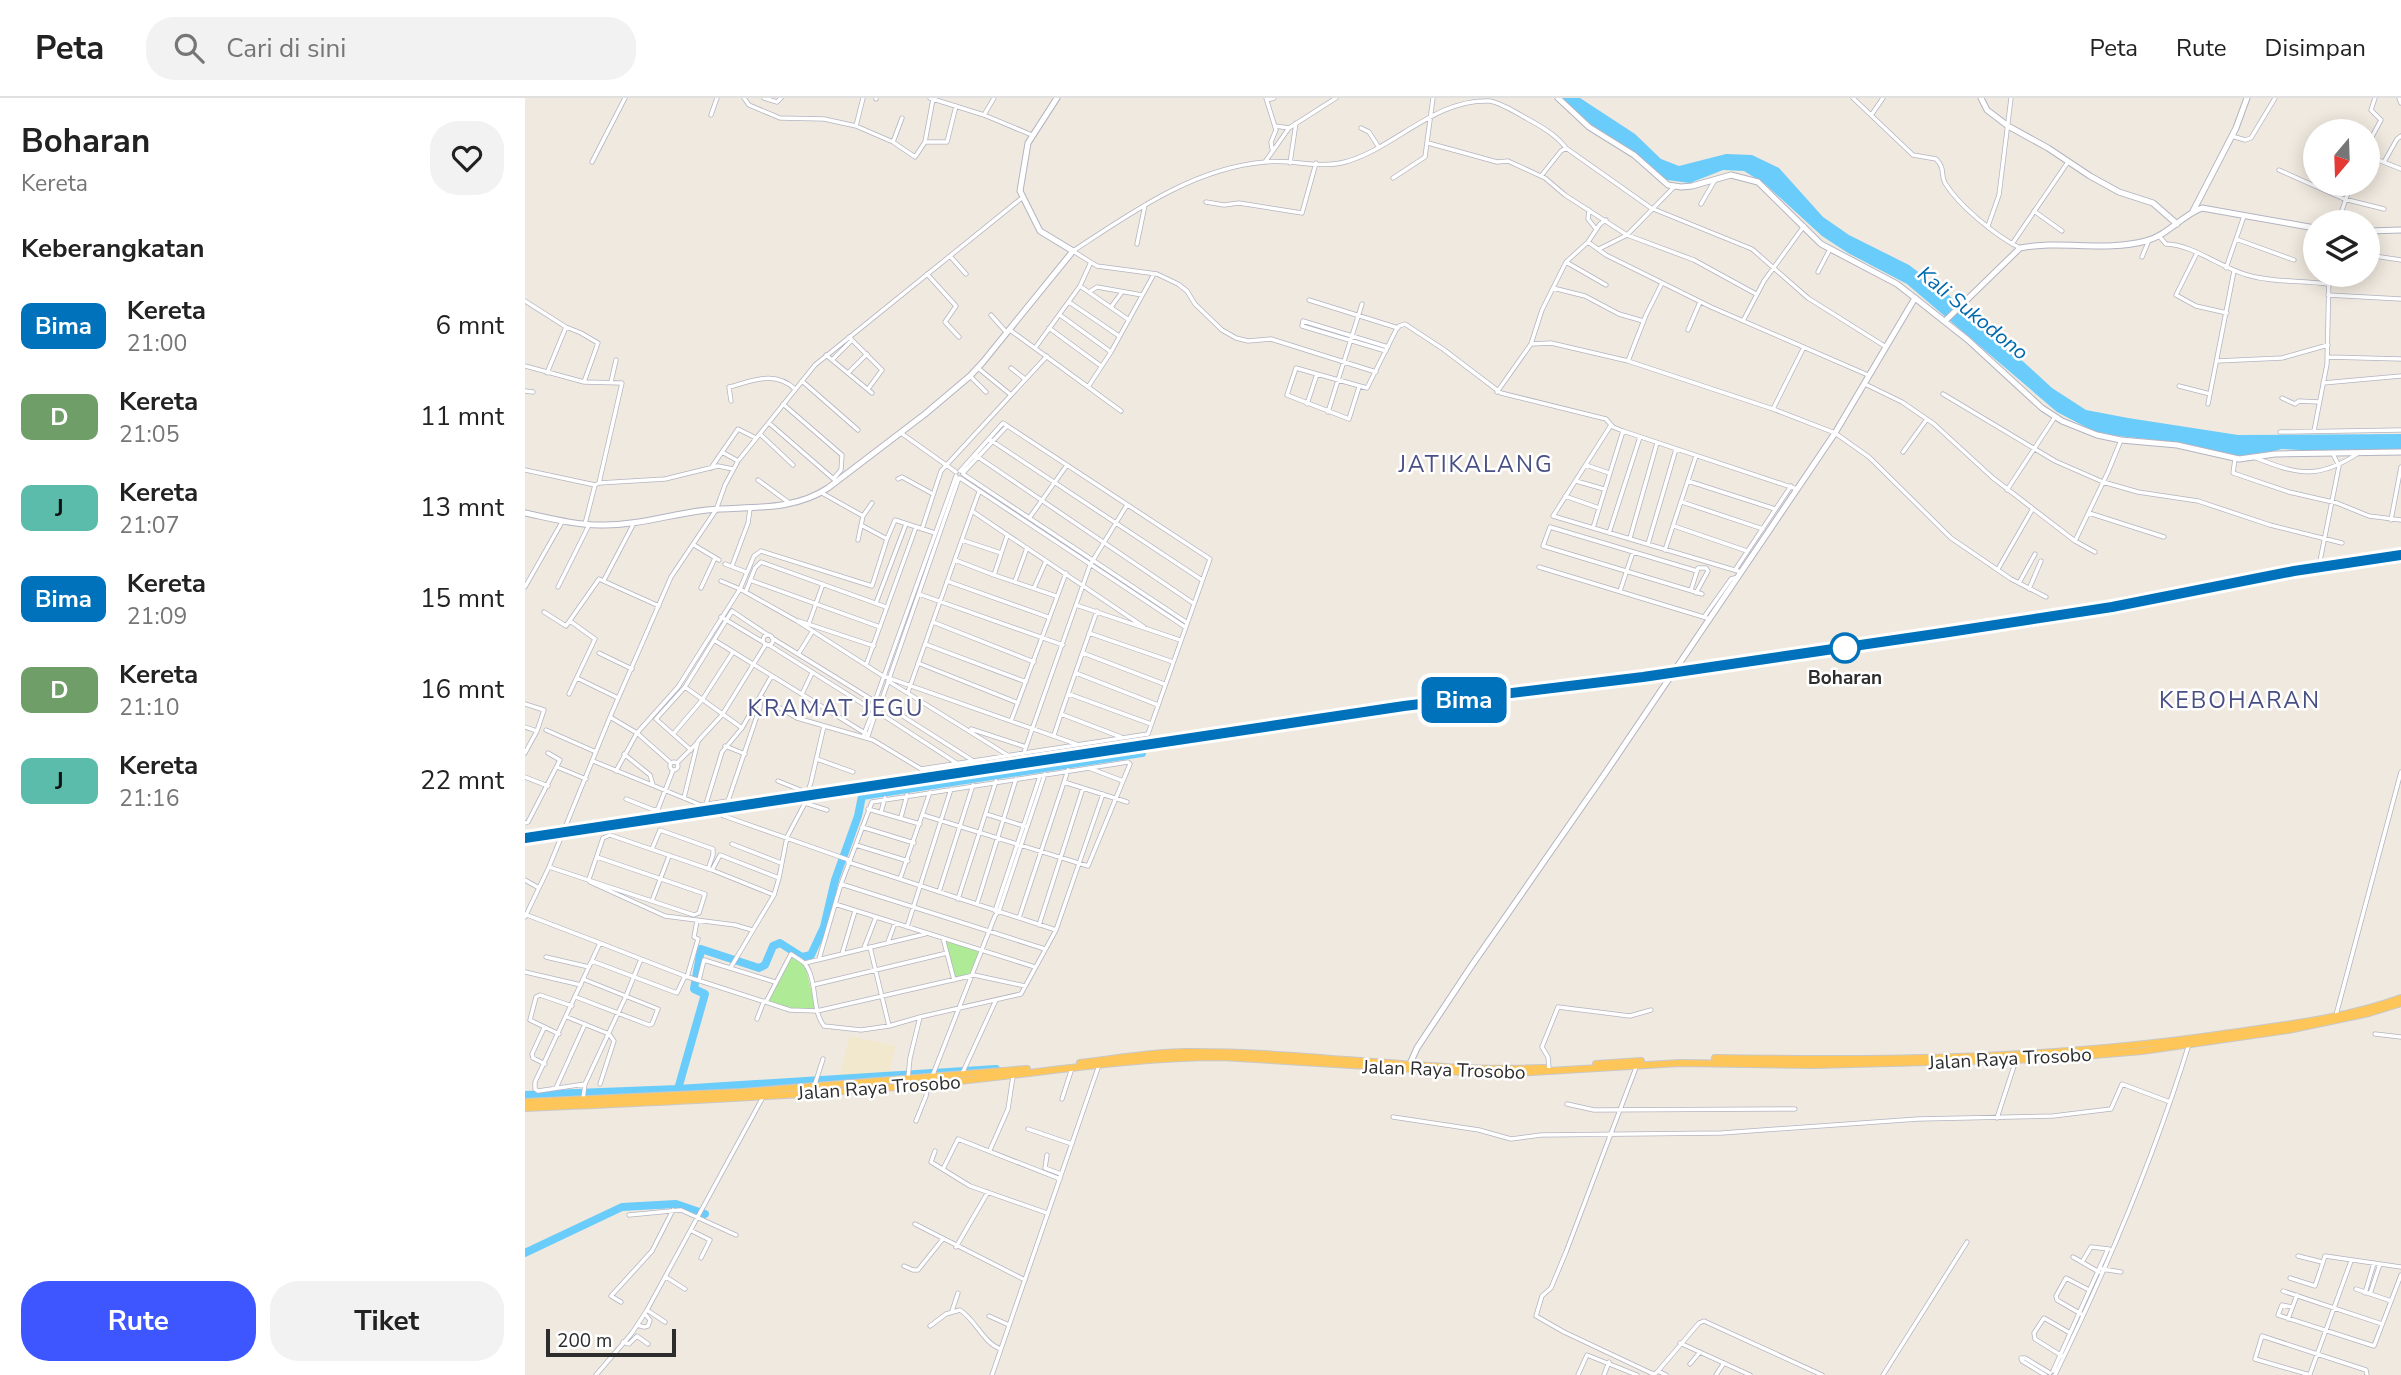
<!DOCTYPE html>
<html lang="id">
<head>
<meta charset="utf-8">
<style>
	body { margin:0; font-family:"Nunito Sans",sans-serif; background:#f2f2f2; color:#222; height:100vh; display:flex; flex-direction:column; font-size:26px; white-space:nowrap }
	* { box-sizing:border-box; margin:0 }
	p { font-size:23px; color:#767676 }
	.icon { flex:none; width:38px; height:38px; fill:none; stroke:currentColor; stroke-width:2; stroke-linecap:round; stroke-linejoin:round }
	.map { position:relative; flex:1; overflow:hidden }
	.details { display:flex; flex-direction:column; background:#fff; width:525px }
	.details>* { flex:none }
	.badge { padding:0 14px; border-radius:10px; font-size:24px; line-height:46px }
	.needle { width:46px; rotate:199deg }
	.buttons { position:absolute; left:1778px; top:21px; display:grid; gap:14px }
	.buttons a { display:grid; place-items:center; width:77px; height:77px; border-radius:50%; background:#fff; box-shadow:0 4px 18px #0003; font-size:35px }
	.scale { position:absolute; left:21px; bottom:18px; width:130px; box-sizing:border-box; padding-left:7px; border:4px solid #2d2d2d; border-top:0; font-size:19px; line-height:24px; white-space:nowrap; color:#2d2d2d; -webkit-text-stroke:5px #fff; paint-order:stroke }
	.map>.badge { position:absolute; translate:-50% -50%; box-shadow:0 0 0 4px #fff }
	h2 { padding:0 21px; font-size:26px; line-height:63px }
	.round { display:grid; place-items:center; flex:none; width:74px; height:74px; border-radius:28px; background:#f2f2f2 }
	.summary { display:flex; align-items:center; justify-content:space-between; height:119px; padding:0 21px }
	h1 { font-size:33px; font-weight:700; line-height:52px }
	.cta { display:flex; gap:14px; margin-top:auto; padding:14px 21px }
	.cta a { flex:1; height:80px; border-radius:28px; background:#3d56ff; color:#fff; font-size:28px; font-weight:700; line-height:80px; text-align:center }
	.cta a+a { background:#f2f2f2; color:#222 }
	ul { padding:0; list-style:none }
	li { display:flex; align-items:center; gap:21px; height:91px; padding:0 21px }
	li div { flex:1 }
	li b { display:block; font-size:26px }
	li em { font-style:normal }
	li .badge { min-width:77px; font-weight:700; text-align:center }
	header { display:flex; align-items:center; gap:42px; box-sizing:border-box; height:98px; padding:0 35px; background:#fff; border-bottom:2px solid #e0e0e0 }
	header strong { font-size:33px }
	nav { display:flex; gap:38px; margin-inline-start:auto; font-size:24px }
	.search { width:490px; height:63px; background:#f2f2f2; display:flex; align-items:center; gap:18px; box-sizing:border-box; padding:0 24px; border-radius:28px; color:#767676; font-size:26px }
	main { display:flex; flex:1; min-height:0 }
	.map>svg:first-child { display:block }
	.education { fill:#f2e8cd }
	.green { fill:#afeb97 }
	.water { fill:#69ccfa }
	.lines { fill:none; stroke-linecap:round; stroke-linejoin:round }
	.river { stroke:#69ccfa; stroke-width:8 }
	.minor-casing { stroke:#b3b4c2; stroke-width:5 }
	.tertiary-casing { stroke:#b3b4c2; stroke-width:7 }
	.secondary-casing { stroke:#b3b4c2; stroke-width:7 }
	.trunk-casing { stroke:#c8c8c8; stroke-width:8 }
	.minor { stroke:#fff; stroke-width:3.5 }
	.tertiary { stroke:#fff; stroke-width:5 }
	.secondary { stroke:#fff; stroke-width:5 }
	.trunk { stroke:#fec658; stroke-width:6 }
	.rail { stroke:#a0a3b9; stroke-width:2 }
	.line-casing { stroke:#fff; stroke-width:16 }
	.line { stroke:#0072bc; stroke-width:10 }
	.stop-dot { fill:#fff; stroke:#0072bc; stroke-width:3.5 }
	.labels { text-anchor:middle; stroke-width:5; stroke-linejoin:round; paint-order:stroke }
	.stop-label { font-size:19px; font-weight:bold; fill:#2d2d2d; stroke:#fff }
	.street-label { font-size:19px; fill:#2d2d2d; stroke:#fff }
	.water-label { font-size:21px; font-style:italic; fill:#0069ae; stroke:#fff }
	.quarter-label { font-size:23px; letter-spacing:2px; fill:#484f84; stroke:#fff }
</style>
</head>
<body>
<header>
<strong>Peta</strong>
<div class="search"><svg class="icon" aria-label="search" viewBox="0 0 24 24"><circle cx="10" cy="10" r="6"/><path d="M15 15l6 6"/></svg>Cari di sini</div>
<nav><a>Peta</a><a>Rute</a><a>Disimpan</a></nav>
</header>
<main>
<section class="details">
<div class="summary"><div><h1>Boharan</h1><p>Kereta</p></div><a class="round"><svg class="icon" aria-label="heart" viewBox="0 0 24 24"><path d="M12 20l-8-8c-3-5 5-10 8-4 3-6 11-1 8 4z"/></svg></a></div>
<h2>Keberangkatan</h2>
<ul>
<li><span class="badge" style="background:#0072bc;color:#fff">Bima</span><div><b>Kereta</b><p>21:00</p></div><em>6 mnt</em></li>
<li><span class="badge" style="background:#6f9e68;color:#fff">D</span><div><b>Kereta</b><p>21:05</p></div><em>11 mnt</em></li>
<li><span class="badge" style="background:#5cbcac;color:#111">J</span><div><b>Kereta</b><p>21:07</p></div><em>13 mnt</em></li>
<li><span class="badge" style="background:#0072bc;color:#fff">Bima</span><div><b>Kereta</b><p>21:09</p></div><em>15 mnt</em></li>
<li><span class="badge" style="background:#6f9e68;color:#fff">D</span><div><b>Kereta</b><p>21:10</p></div><em>16 mnt</em></li>
<li><span class="badge" style="background:#5cbcac;color:#111">J</span><div><b>Kereta</b><p>21:16</p></div><em>22 mnt</em></li>
</ul>
<div class="cta"><a>Rute</a><a>Tiket</a></div>
</section>
<div class="map">
<svg width="1876" height="1277" viewBox="0 0 1876 1277">
	<rect width="100%" height="100%" fill="#f0e9df"/>
	<path class="education" d="M325,938L371,948L364,975L314,978Z"/>
	<path class="green" d="M418,840L457,853L449,877L429,882Z
		M266,857L280,866L291,912L260,911L242,903Z"/>
	<path class="water" d="M1035,0H1055L1110,36L1136,61L1154,68L1201,56L1227,57L1254,70L1298,119L1324,137L1384,167L1439,209L1527,290L1561,312L1603,320L1713,337L1876,336V351L1812,354L1757,351L1720,360L1649,344L1574,336L1532,314L1382,186L1323,155L1297,138L1240,86L1219,73L1198,72L1165,85L1142,82L1105,52L1065,26Z"/>
	<g class="lines">
		<path class="river" d="M153,991L180,896L169,891L176,851L234,870L240,867L248,848L255,845L277,859L286,857L299,829L310,782L333,718L337,698L617,655
			M0,997L153,991L471,971
			M0,1155L97,1109L151,1106L180,1116"/>
		<g class="minor-casing">
			<path id="minor" d="M219,0L224,7L255,20L299,21L331,28L368,44L390,59L400,44L408,1
				M239,0L252,4L256,0
				M405,0L459,17L507,37
				M741,0L751,32L746,44L747,51
				M1328,0L1388,57L1411,61C1421,71 1415,76 1420,85C1434,108 1471,138 1495,150
				M1874,0L1876,5
				M351,1V0
				M742,2L749,0
				M1347,16L1358,0
				M186,17L192,0
				M459,17L469,0
				M331,28L338,0
				M750,28L764,30
				M836,30L844,34L853,48
				M1707,38L1720,42L1726,40L1750,0
				M368,44L377,20
				M400,44H422L431,8
				M903,45L972,64L983,63L1020,80L1040,97L1102,137L1169,162L1231,196
				M1843,46L1856,22L1846,12L1850,0
				M1843,58L1876,71
				M67,64L100,0
				M740,64L764,30L811,0
				M1859,64L1872,41L1876,38
				M765,65L771,25
				M1754,72L1819,101L1859,111
				M1016,78L1036,53L1041,50
				M868,80L900,59L908,0
				M681,104L699,107L714,105L777,115L791,65
				M1176,106L1190,82
				M1064,112L1063,121L1071,131
				M1509,113L1537,133
				M1813,124L1826,86
				M1463,128L1474,97L1486,0
				M1634,138L1641,146C1669,147 1694,169 1722,177C1749,185 1775,182 1803,186
				M1711,141L1769,162
				M1063,144L1075,126L1081,122
				M612,146L620,107
				M1487,146L1543,64
				M1074,151L1102,137L1149,89
				M1672,155L1651,197L1671,208L1702,215
				M1843,157L1876,162
				M425,158L441,176
				M1617,159L1624,142
				M1041,164L1081,187
				M1701,170L1719,118
				M1293,174L1305,151
				M402,176L431,208L420,224L434,239
				M555,188L604,222
				M1028,190L1060,198L1094,216L1118,223
				M564,194L572,189L617,197
				M1803,197L1876,201
				M784,202L873,230
				M0,203L41,229L56,235L73,245L59,284
				M544,204L594,238
				M586,209L597,194
				M466,217L482,235
				M535,217L586,254
				M778,223L777,228L861,253
				M778,223L863,249
				M1218,223L1239,183L1279,128
				M524,230L576,268
				M485,232L596,313
				M1163,232L1175,204
				M324,239L357,272L343,291
				M1006,246L1026,245L1103,263L1248,311L1310,335L1344,359L1426,440L1486,481L1521,499
				M510,250L555,188L565,166
				M301,257L347,295
				M1803,259L1876,261
				M307,262L327,242
				M1103,263L1121,217L1137,185
				M1692,263L1757,260L1803,247
				M0,268L59,284L97,285L74,385L70,387L60,426
				M453,270L486,297
				M486,270L500,281
				M851,274L746,241L723,243L711,240L697,232L670,206L662,193L653,186L632,176L572,168L548,153C606,115 668,70 740,64C766,61 794,71 820,64C869,51 910,0 965,3C975,5 985,11 994,16C1011,26 1029,34 1041,50L1126,110L1227,151L1283,200L1361,249
				M22,275L41,229
				M323,275L342,256
				M792,276L771,270L762,297L824,321L834,289
				M445,278L461,294
				M277,283L333,332
				M86,284L91,262
				M1798,285L1876,278
				M1340,286L1377,304L1409,326L1468,380L1550,443
				M1654,288L1685,296
				M563,289L586,254L629,176
				M0,293L8,294
				M972,294L1006,246L1017,212L1041,164L1063,144L1081,157L1186,209L1343,277
				M1418,296L1530,363L1578,384L1613,394L1673,403L1745,427L1817,445
				M1757,300L1770,306L1774,303L1794,304
				M206,303L204,289C228,283 249,272 270,291
				M258,306L317,357
				M782,306L792,276L842,290L871,232L874,228L880,226L918,251L976,295L1081,321L1088,329L1098,333L1272,391
				M1683,306L1709,173
				M1248,311L1279,249
				M803,314L837,206
				M244,325L312,384
				M1086,327L1028,418L1216,474
				M1789,333L1802,266L1804,177
				M1755,334L1876,332
				M376,335L431,374
				M235,336L268,367
				M464,341L677,482
				M1378,354L1402,321
				M450,357L668,505
				M1731,360C1772,376 1792,382 1832,356
				M1710,361L1708,375L1764,394L1812,405L1844,418L1876,422
				M213,363L197,354L213,331L231,340
				M1061,367L1084,375
				M186,370L197,354
				M0,372L70,387
				M438,375L482,328
				M438,376L661,524
				M309,380L316,372L317,357
				M435,380L660,529
				M373,381L377,379L408,396
				M233,382L263,404
				M1051,383L1079,391
				M1163,383L1250,411
				M74,385L140,381L193,368L208,371
				M1482,392L1530,319
				M454,394L447,413L619,529
				M297,395L338,418L333,442
				M1040,398L1074,410
				M1157,404L1238,431
				M1564,415L1639,439
				M338,418L347,405
				M505,419L542,367
				M1866,422L1876,369
				M336,427L362,441L347,488L236,453L229,458L215,491L272,523L358,578L551,646
				M1149,428L1222,453
				M1068,430L1098,333
				M397,431L416,373L522,258
				M1084,435L1115,339
				M482,438L469,477L531,498
				M1105,440L1132,345
				M362,441L370,422L410,435
				M437,442L476,455
				M1123,446L1151,351
				M169,447L194,462
				M1140,452L1171,358
				M1570,454L1550,443L1583,374L1596,342
				M430,462L469,477
				M200,466L221,474
				M207,468L223,425L225,411
				M1794,468L1814,368L1808,356
				M1014,469L1185,521
				M1473,471L1507,412
				M1766,471L1876,455
				M1210,472L1266,388
				M1172,473L1025,429L1018,448L1177,496
				M79,482L109,425
				M225,482L355,529
				M422,483L523,519
				M490,483L502,450
				M1494,485L1510,456
				M0,489L37,424
				M33,489L64,427
				M176,490L190,460
				M509,490L521,463
				M1504,491L1516,463
				M1166,492L1173,470H1181L1183,473L1171,495
				M221,493L230,470L236,464L361,509
				M1095,493L1108,454
				M394,496L538,547
				M351,505L381,426
				M551,507L655,542
				M207,513L243,537
				M572,513L536,616L596,639
				M19,514L41,528L74,481L134,508
				M196,519L238,544
				M1179,519L1206,481L1213,479
				M274,523L349,548
				M408,524L509,564
				M284,525L298,486
				M564,535L648,564
				M238 542a5 5 0 1 1 10 0a5 5 0 1 1-10 0Z
				M247,540L349,603
				M189,542L343,637
				M400,546L501,584
				M244,547L346,611
				M74,555L107,571
				M274,555L287,534
				M558,555L639,586
				M393,565L493,605
				M341,567L391,429
				M551,575L633,607
				M52,580L93,600
				M363,583L484,658
				M160,589L217,630
				M383,594L447,413
				M44,596L70,541L45,523
				M277,596L287,575
				M544,596L626,626
				M236,599L272,620L348,642L396,671L623,636L685,461L478,325L435,373
				M350,603L431,378
				M356,604L434,380
				M0,606L19,612L12,633L0,655
				M357,607L356,611L352,614L346,609L348,604L354,603L450,664
				M353,614L433,666
				M85,619L112,635L146,665
				M131,621L160,589L207,513
				M131,621L166,652
				M486,623L541,475
				M0,629L12,633
				M446,631L501,649
				M21,632L71,654
				M149,635L177,602L208,554
				M339,636L348,613
				M529,637L536,616
				M343,638L351,614
				M200,648L220,656
				M99,656L125,677L128,687
				M498,657L565,467L602,407
				M292,661L328,674
				M68,663L176,707L203,703L235,609V601
				M145 668a4 4 0 1 1 8 0a4 4 0 1 1-8 0Z
				M152,665L173,644
				M32,669L61,681
				M564,670L598,683
				M91,673L112,635L153,589L215,491L196,483
				M0,679L23,688
				M253,683L283,695
				M539,684L602,704
				M159,700L173,643L197,617L241,546
				M101,701L129,712L133,711L148,672
				M280,705L302,712
				M181,706L197,654L217,630L246,579
				M178,708L199,718L324,762
				M343,711L395,726
				M356,714L360,700
				M461,716L499,728
				M376,719L382,697
				M0,725L3,724L35,662L23,655
				M337,729L389,745
				M0,738L37,733
				M207,746L256,765
				M331,747L383,763
				M127,751L135,732L188,751V757L183,771
				M323,764L531,832
				M24,769L169,817L174,815L180,796L72,759
				M187,772L195,757L254,780
				M64,781L78,740L85,737L187,772L249,797
				M375,781L405,694
				M0,782L14,790
				M65,784L140,818L210,827L227,832
				M316,786L520,851
				M414,794L448,687
				M433,801L471,683
				M127,803L144,758
				M310,806L510,869
				M452,806L491,681
				M470,813L515,678
				M2,817L75,845
				M0,819L24,769L85,619L146,479L191,412L200,387L213,363L290,267L498,99
				M494,820L543,672
				M514,827L558,690
				M382,829L426,691
				M418,840L429,882
				M363,844L370,825
				M345,849L364,928
				M339,850L351,819
				M317,856L330,813
				M21,859L64,869
				M294,861L316,786L347,704L603,664L605,666L563,768L398,717
				M67,863L152,895L160,878
				M280,865L400,836
				M206,869L249,797L254,780L262,739L279,707L286,684L299,628
				M0,874L56,887
				M162,879L173,841L169,839L172,823
				M174,882L179,862L250,884
				M288,887L422,855
				M51,899L124,927L127,926L133,911L58,881
				M241,904L266,856C270,859 277,862 280,866C293,883 286,911 299,928L336,932L364,928L395,919L496,896L531,832L578,696
				M1811,917L1876,674
				M42,919L84,936L89,943L75,986
				M232,921L239,903
				M19,930L7,956L8,960L20,966
				M34,936L5,922L11,899L15,897L47,908
				M1850,936L1876,939
				M1112,967L1041,1154L1026,1190L1017,1198L1011,1218L1039,1234L1126,1275L1130,1276L1133,1273L1141,1277
				M1024,970L1023,959L1017,949L1033,909L1105,918L1126,912
				M437,976L471,902
				M407,979L470,818L474,813L520,676
				M383,980L385,960L395,919
				M60,986L13,993L10,991V984L75,845L116,861
				M289,989L298,961
				M31,990L60,926
				M58,1001L60,986L101,898L116,861L160,878L265,912L292,913L449,877L500,888
				M537,1001L547,970
				M1042,1006L1069,1012L1270,1011
				M868,1019L954,1032L986,1041L1016,1037L1197,1035L1393,1021L1528,1018L1586,1011L1597,986L1645,1004
				M1472,1020L1491,962
				M391,1023L401,998L403,986
				M503,1031L547,1046
				M465,1052L483,1011L488,978
				M410,1053L406,1064L445,1088L522,1115
				M522,1057L520,1070L536,1076
				M418,1071L433,1041L535,1081
				M104,1117L156,1112L211,1137
				M390,1126L500,1182
				M167,1133L185,1142L176,1160
				M431,1149L463,1094
				M1773,1158L1797,1164
				M1548,1159L1574,1174
				M1557,1164L1566,1149L1584,1151
				M379,1168L388,1172H393L417,1142
				M1577,1171L1596,1174
				M141,1179L160,1191
				M1765,1180L1790,1188L1800,1158L1876,1169
				M1831,1191L1866,1203
				M1758,1193L1857,1226
				M1840,1195L1849,1165
				M1845,1196L1855,1166
				M96,1204L86,1198L127,1153L148,1112
				M1767,1209L1757,1207L1753,1217L1849,1248L1876,1177
				M122,1212L140,1224
				M427,1213L433,1195
				M1556,1216L1532,1202L1531,1198L1541,1180L1564,1192
				M464,1218L484,1227
				M1763,1221L1772,1197
				M112,1227L119,1229L123,1228L125,1222L120,1216
				M405,1228L421,1216L435,1212C451,1222 458,1245 476,1251
				M98,1244L104,1246L112,1238L123,1246
				M1155,1245L1225,1277
				M1537,1258L1510,1241L1509,1235L1519,1220L1545,1235
				M1165,1266L1175,1254
				M1133,1273L1174,1225L1179,1223L1297,1277
				M1528,1273L1583,1151
				M1785,1276L1826,1163
				M71,1277L107,1235L122,1212L238,999
				M467,1277L574,967
				M1053,1277L1062,1257L1112,1277
				M1079,1277L1084,1264
				M1191,1277L1199,1265
				M1358,1277L1442,1144
				M1520,1277L1497,1263L1496,1260H1500L1525,1275
				M1530,1277C1582,1170 1629,1060 1664,946
				M1785,1277L1730,1261L1737,1238L1841,1272L1842,1277"/>
		</g>
		<g class="tertiary-casing">
			<path id="tertiary" d="M1456,0L1462,12L1483,28L1523,50L1565,78L1594,94L1628,105L1652,126
				M1667,115L1711,30L1722,0
				M1843,133L1876,132
				M1390,200L1443,242L1517,310L1537,323L1572,337L1596,342L1652,347L1714,361L1750,356L1876,354
				M1420,223L1495,150C1536,142 1579,154 1621,143C1643,137 1656,118 1677,110L1790,130
				M0,415C24,420 50,427 75,427C111,428 146,416 182,412C223,408 267,414 303,390L400,316L445,278L458,264L548,153L515,133L495,93L503,45L532,0"/>
		</g>
		<g class="secondary-casing">
			<path id="secondary" d="M884,968L892,950L947,867L1079,677L1310,335L1390,200L1372,186L1296,146L1233,84L1206,77L1167,88L1156,89L1143,87L1109,57L1064,29L1033,0"/>
		</g>
		<g class="trunk-casing">
			<path id="trunk" d="M1190,960C1362,963 1535,961 1705,935C1762,927 1821,920 1876,900
				M555,965C590,961 626,954 661,954C781,953 899,975 1019,970
				M1071,966L1116,963
				M0,1004L217,994L502,971
				M0,1010C136,1004 272,998 407,986C504,977 600,959 697,959L973,976L1155,965L1289,967L1521,961L1617,953L1763,932L1844,915L1876,905"/>
		</g>
		<use href="#minor" class="minor"/>
		<use href="#tertiary" class="tertiary"/>
		<use href="#secondary" class="secondary"/>
		<use href="#trunk" class="trunk"/>
		<path class="rail" d="M0,740L879,608L1118,579L1424,534L1587,509L1769,473L1876,457"/>
	</g>
	<g class="lines">
		<g class="line-casing">
			<path id="line" d="M0,740L879,608L1118,579L1424,534L1587,509L1769,473L1876,457"/>
		</g>
		<use href="#line" class="line"/>
	</g>
	<circle class="stop-dot" cx="1320" cy="550" r="14"/>
	<g class="labels">
		<g class="stop-label">
			<text x="1320" y="586">Boharan</text>
		</g>
		<g class="street-label">
			<text transform="translate(1485 960) rotate(-3)" y="7">Jalan Raya Trosobo</text>
			<text transform="translate(919 971) rotate(2)" y="7">Jalan Raya Trosobo</text>
			<text transform="translate(354 989) rotate(-4)" y="7">Jalan Raya Trosobo</text>
		</g>
		<g class="water-label">
			<text transform="translate(1448 215) rotate(39)" y="7">Kali Sukodono</text>
		</g>
		<g class="quarter-label">
			<text x="951" y="374">JATIKALANG</text>
			<text x="1715" y="610">KEBOHARAN</text>
			<text x="311" y="618">KRAMAT JEGU</text>
		</g>
	</g>
</svg>
<div class="buttons">
<a><svg class="needle" viewBox="-14 -14 28 28"><path d="M0-13l5 13h-10z" fill="#e53935"/><path d="M0 13l5-13h-10z" fill="#767676"/></svg></a>
<a><svg class="icon" aria-label="layers" viewBox="0 0 24 24"><path d="M12 4l9 5-9 5-9-5zM3 14l9 5 9-5"/></svg></a>
</div>
<div class="scale">200 m</div>
<b class="badge" style="left:939px;top:602px;background:#0072bc;color:#fff">Bima</b>
</div>
</main>
</body>
</html>
